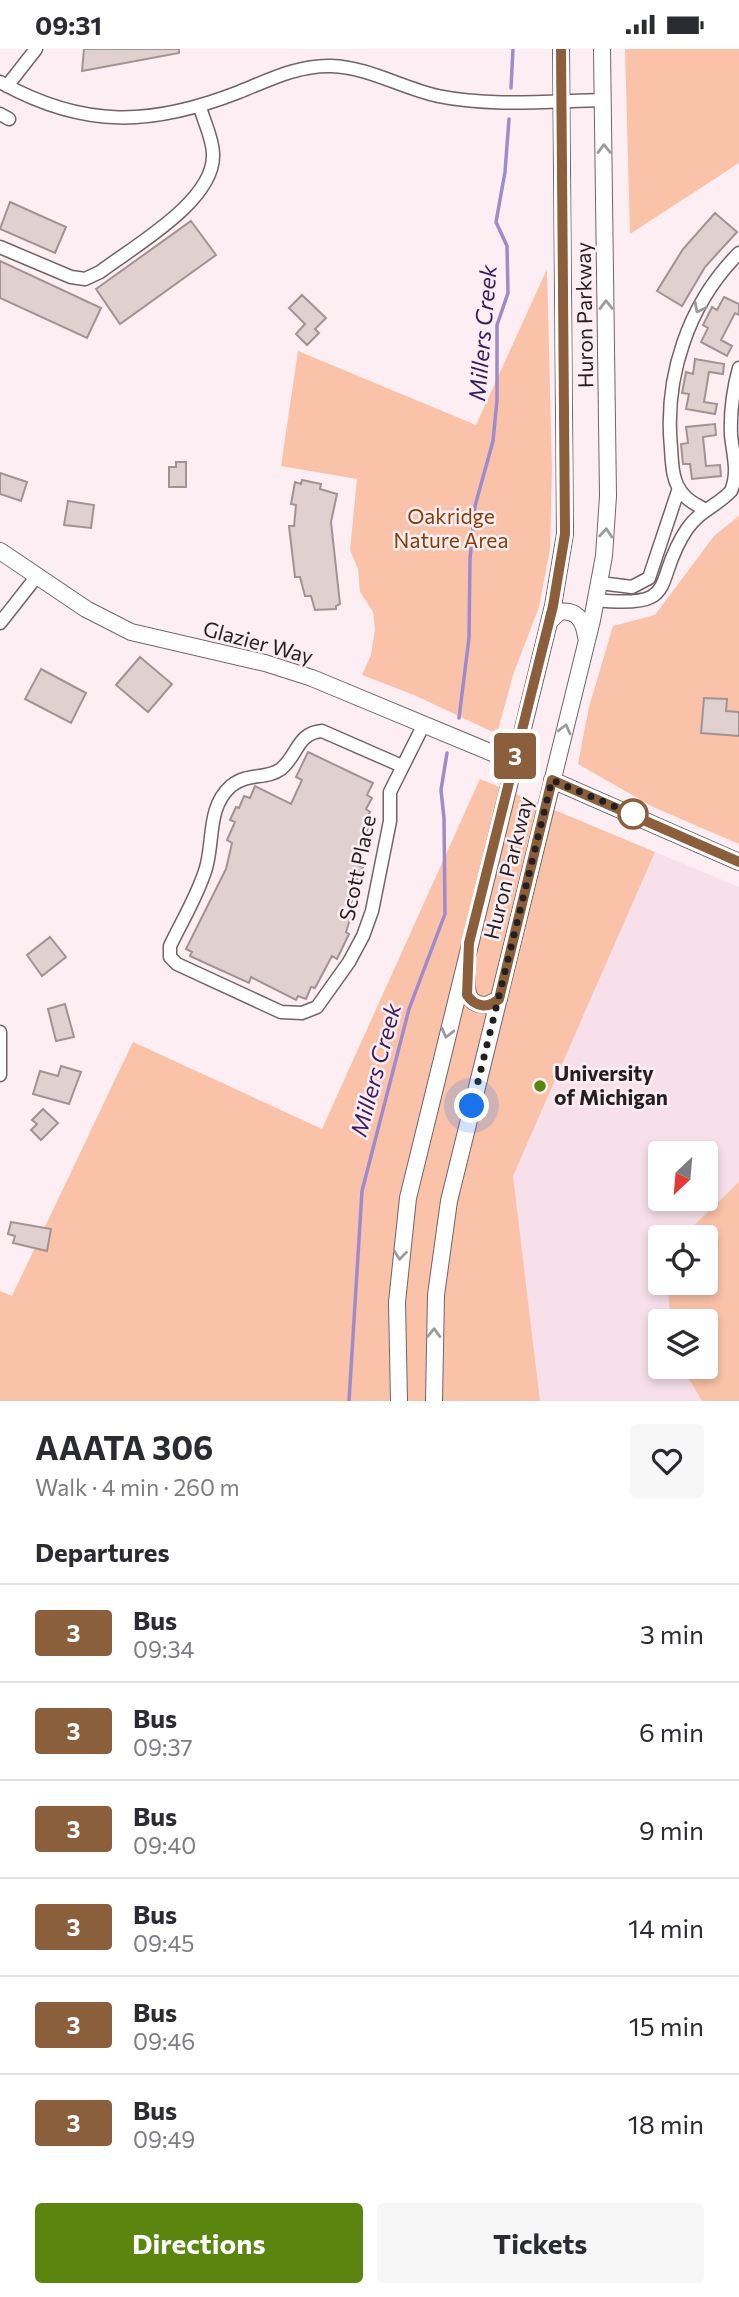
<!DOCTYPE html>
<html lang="en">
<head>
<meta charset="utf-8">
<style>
	body { margin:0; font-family:Commissioner,sans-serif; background:#f7f7f7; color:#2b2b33; height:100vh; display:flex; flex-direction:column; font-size:26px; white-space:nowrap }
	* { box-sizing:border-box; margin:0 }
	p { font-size:23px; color:#7c7c81 }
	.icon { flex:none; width:38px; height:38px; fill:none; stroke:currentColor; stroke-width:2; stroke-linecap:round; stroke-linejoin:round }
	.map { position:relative; height:1352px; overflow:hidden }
	.side { display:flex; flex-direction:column; background:#fff; flex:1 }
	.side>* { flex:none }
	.badge { padding:0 14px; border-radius:5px; font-size:24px; line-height:46px }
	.needle { width:46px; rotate:206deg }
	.tools { position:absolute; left:648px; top:1092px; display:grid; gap:14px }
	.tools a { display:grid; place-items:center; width:70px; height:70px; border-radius:7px; background:#fff; box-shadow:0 4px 10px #0003; font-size:35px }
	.you { position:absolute; width:35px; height:35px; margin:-18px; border:5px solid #fff; border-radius:50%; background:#1a73e8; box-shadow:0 0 0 10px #1a73e833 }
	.map>.badge { position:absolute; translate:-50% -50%; box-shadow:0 0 0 4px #fff }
	h2 { padding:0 35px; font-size:26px; line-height:63px }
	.round { display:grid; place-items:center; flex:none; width:74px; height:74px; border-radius:7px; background:#f7f7f7 }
	.overview { display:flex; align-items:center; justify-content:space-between; height:119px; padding:0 35px }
	h1 { font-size:33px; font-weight:700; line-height:52px }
	.primary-button { display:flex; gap:14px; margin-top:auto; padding:14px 35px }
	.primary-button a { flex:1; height:80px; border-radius:7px; background:#5a850f; color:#fff; font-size:28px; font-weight:700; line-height:80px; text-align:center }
	.primary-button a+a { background:#f7f7f7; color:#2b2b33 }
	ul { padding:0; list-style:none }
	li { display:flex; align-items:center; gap:21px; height:98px; padding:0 35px; border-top:2px solid #e1e1e2 }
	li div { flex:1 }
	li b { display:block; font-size:26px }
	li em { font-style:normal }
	li .badge { min-width:77px; font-weight:700; text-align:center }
	.status { display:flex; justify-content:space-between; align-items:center; height:49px; padding:0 35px; background:#fff; direction:ltr }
	.status svg { height:19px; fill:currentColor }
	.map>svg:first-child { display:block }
	.built { fill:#f7e0e9; fill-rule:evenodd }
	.green { fill:#fac3a9 }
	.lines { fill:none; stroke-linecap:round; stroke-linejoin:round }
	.stream { stroke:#9e8bcc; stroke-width:3.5 }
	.building { fill:#e0d0cf; stroke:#a29393; stroke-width:2 }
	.street-casing { stroke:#716469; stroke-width:15 }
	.secondary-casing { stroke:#716469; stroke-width:18 }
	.street { stroke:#fff; stroke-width:12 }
	.secondary { stroke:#fff; stroke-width:16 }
	.oneway { stroke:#9c9a9b }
	.line-casing { stroke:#fff; stroke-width:16 }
	.line { stroke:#8b5e3c; stroke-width:10 }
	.walk { stroke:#241f21; stroke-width:7; stroke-dasharray:0 12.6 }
	.stop-dot { fill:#fff; stroke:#8b5e3c; stroke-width:3.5 }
	.poi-dot { fill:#5a850f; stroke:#fdeef4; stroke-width:2.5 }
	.labels { text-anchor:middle; stroke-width:5; stroke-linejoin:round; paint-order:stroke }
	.street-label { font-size:21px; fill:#241f21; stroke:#fdeef4 }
	.park-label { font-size:21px; fill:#8c3a00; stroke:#fdeef4 }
	.poi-label { font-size:21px; font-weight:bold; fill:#241f21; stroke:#fdeef4; text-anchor:start }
	.water-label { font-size:23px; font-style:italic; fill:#381965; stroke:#fdeef4 }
</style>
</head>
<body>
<div class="status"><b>09:31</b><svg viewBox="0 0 49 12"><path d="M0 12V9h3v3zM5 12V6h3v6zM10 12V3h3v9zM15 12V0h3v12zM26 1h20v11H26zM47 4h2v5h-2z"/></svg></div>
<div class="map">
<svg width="739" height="1352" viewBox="0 0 739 1352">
	<rect width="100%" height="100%" fill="#fdeef4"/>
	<path class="built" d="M480,730L739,838V1335L727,1352H0V1242L12,1247L133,993L322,1080ZM660,1104H705V1150H660ZM660,1188H705V1234H660ZM660,1272H705V1318H660Z"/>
	<path class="green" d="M625,0H739V114L630,185Z
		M547,220L552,421L550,500L539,558L513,626L497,685L414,646L362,626L371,606L375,580L373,563L360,543L358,520L350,501L357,430L281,417L298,302L476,376Z
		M739,467V795L653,758L578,715L589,658L613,577L655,566L714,487Z
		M480,730L655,803L513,1127L540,1352H0V1242L12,1247L133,993L322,1080Z
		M739,1133V1352H702L682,1318H705V1272H671L667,1234H705V1188H682Z"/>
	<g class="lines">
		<path class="stream" d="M511,39L513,0
			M459,669L469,589L470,510L475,457L493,392L497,351V276L508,244L507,197L496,173L505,123L509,70
			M349,1352L362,1142L409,960L445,865L444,769L441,741L447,704"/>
	</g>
	<path class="building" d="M84,0H179V4L82,22Z
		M10,153L66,178L55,204L0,180Z
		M715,164L737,183L705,218L682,257L657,242L683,200Z
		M191,172L216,206L120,275L96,240Z
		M0,212L101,259L87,289L0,249Z
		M302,246L326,269L315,280L319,284L307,296L296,285L305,275L289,259Z
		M724,248L739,255V266L735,264L721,291L732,297L727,307L701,293L708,279L703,276L712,258L717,261Z
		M695,310L724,315L723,325L709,323L704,353L717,355L715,365L686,360L689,345L682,344L686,323L693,325Z
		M715,375L716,386L703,388L706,417L720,416L721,427L692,430L690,415H683L681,395L688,394L686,378Z
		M176,413H186V438H169V418H176Z
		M0,424L27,433L21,452L0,445Z
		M302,431L321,435L320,440L337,445L331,473L340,555L336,557V560L315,561L311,547H305L300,528H295L289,477H294L296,456L291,455L295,433L301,435Z
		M68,452L94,456L91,479L64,476Z
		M140,608L172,635L148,663L116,636Z
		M41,620L86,644L71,674L25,650Z
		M704,649L727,650L726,662L739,663V687L701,684Z
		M308,703L373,734L367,746L372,749L366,760L370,763L364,775L369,777L364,788L368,791L358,816L363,818L357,830L361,832L350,856L354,858L346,883L349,885L337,910L332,907L315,939L311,938L306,950L298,947L296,951L251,928L249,934L203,913L190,907L192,903L186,900L226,820L232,794L227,791L235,773L230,771L236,758L239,759L244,747L250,749L255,737L291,755L302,731L296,728Z
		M50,888L66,908L42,927L27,906Z
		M65,955L74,988L56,992L48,960Z
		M61,1017L81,1023L69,1055L33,1045L40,1022L58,1027Z
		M43,1060L58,1074L41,1091L31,1081L37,1075L32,1071Z
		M11,1173L51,1180L47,1202L13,1194L15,1187L8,1185Z"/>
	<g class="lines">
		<g class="street-casing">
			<path id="street" d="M0,33C84,80 152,77 239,43C269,31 298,16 331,17C368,18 402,39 438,47C491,58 550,52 603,51
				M7,37L36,0
				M0,65L9,70
				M0,198L71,228L85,230L100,223C134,197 215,152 213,105C213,90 204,73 200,58
				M704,460C697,456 688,452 683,445C672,433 672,414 671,399C664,328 688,255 739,204
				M600,534L632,538L649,529L679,439
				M596,551C683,560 651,533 687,480C699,462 717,457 731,442C739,423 733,406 731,386C730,363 733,341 739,319
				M0,574L37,527
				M402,717L322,682C297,684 298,706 281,720C266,731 248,723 231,737C207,758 214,792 206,819C198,846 182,872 170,897V908L177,915L281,963L302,964L317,958L349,913L363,887L372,862L390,772V743L424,675
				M0,983V1026"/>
		</g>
		<g class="secondary-casing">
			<path id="secondary" d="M0,502L86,560L131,583L265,614L312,629L514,713
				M549,573L559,563C577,560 584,572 586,588
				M552,731L739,813
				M467,928C466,944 468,956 487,956L499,950
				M399,1352L397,1253L408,1149L553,557L565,485L561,0
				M434,1352L436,1246L449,1152L592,571L604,507L608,447L602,0"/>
		</g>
		<use href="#street" class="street"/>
		<use href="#secondary" class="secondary"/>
	</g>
	<defs><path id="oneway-chevron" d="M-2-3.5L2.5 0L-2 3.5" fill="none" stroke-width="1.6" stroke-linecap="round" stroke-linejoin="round" transform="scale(1.75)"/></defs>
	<g class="oneway">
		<use href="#oneway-chevron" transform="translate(604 100) rotate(-91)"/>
		<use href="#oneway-chevron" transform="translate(606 256) rotate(-91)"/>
		<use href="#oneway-chevron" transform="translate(699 259) rotate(117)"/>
		<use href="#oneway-chevron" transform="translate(606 484) rotate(-85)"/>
		<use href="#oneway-chevron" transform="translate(565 680) rotate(-76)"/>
		<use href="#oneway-chevron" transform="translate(447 984) rotate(104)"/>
		<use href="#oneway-chevron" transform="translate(400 1206) rotate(96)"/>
		<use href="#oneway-chevron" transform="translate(434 1284) rotate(-88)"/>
	</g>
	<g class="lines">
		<g class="line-casing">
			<path id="line" d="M561,0L565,485L553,557L469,894L467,946C475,958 488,960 499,950L552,731L739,813"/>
		</g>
		<use href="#line" class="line"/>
		<path class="walk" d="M472,1057L552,731L633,765"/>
	</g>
	<circle class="stop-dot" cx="633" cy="765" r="14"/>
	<circle class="poi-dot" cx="540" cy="1037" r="7"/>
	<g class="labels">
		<g class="street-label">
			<text transform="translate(585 266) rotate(-91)" y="7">Huron Parkway</text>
			<text transform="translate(258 594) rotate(15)" y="7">Glazier Way</text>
			<text transform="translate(358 819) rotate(-78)" y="7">Scott Place</text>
			<text transform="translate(509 819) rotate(-76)" y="7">Huron Parkway</text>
		</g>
		<g class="park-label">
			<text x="451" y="475">Oakridge<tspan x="451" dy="24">Nature Area</tspan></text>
		</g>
		<g class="poi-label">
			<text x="554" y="1032">University<tspan x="554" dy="24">of Michigan</tspan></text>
		</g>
		<g class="water-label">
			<text transform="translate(483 284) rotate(-85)" y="8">Millers Creek</text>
			<text transform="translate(376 1021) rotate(-75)" y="8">Millers Creek</text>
		</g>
	</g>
</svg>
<div class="tools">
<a><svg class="needle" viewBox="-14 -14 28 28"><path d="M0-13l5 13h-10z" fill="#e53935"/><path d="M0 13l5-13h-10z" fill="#7c7c81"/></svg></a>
<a><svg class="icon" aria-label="locate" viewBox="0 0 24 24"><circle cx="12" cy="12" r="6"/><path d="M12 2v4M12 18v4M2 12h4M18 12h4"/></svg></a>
<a><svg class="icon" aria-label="layers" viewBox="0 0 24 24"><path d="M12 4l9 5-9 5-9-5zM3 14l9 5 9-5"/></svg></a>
</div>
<div class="you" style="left:472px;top:1057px"></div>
<b class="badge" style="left:515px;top:707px;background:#8b5e3c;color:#fff">3</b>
</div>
<section class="side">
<div class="overview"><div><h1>AAATA 306</h1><p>Walk · 4 min · 260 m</p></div><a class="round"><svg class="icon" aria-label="heart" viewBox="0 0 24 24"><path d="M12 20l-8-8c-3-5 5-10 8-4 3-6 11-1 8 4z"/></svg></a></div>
<h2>Departures</h2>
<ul>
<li><span class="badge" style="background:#8b5e3c;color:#fff">3</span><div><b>Bus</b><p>09:34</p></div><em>3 min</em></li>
<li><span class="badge" style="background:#8b5e3c;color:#fff">3</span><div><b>Bus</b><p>09:37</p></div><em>6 min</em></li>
<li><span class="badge" style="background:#8b5e3c;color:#fff">3</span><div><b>Bus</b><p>09:40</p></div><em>9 min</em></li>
<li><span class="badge" style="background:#8b5e3c;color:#fff">3</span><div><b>Bus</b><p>09:45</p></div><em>14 min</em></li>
<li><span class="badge" style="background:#8b5e3c;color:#fff">3</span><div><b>Bus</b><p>09:46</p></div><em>15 min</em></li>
<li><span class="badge" style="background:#8b5e3c;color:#fff">3</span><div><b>Bus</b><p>09:49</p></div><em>18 min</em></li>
</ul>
<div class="primary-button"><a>Directions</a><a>Tickets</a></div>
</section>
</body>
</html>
